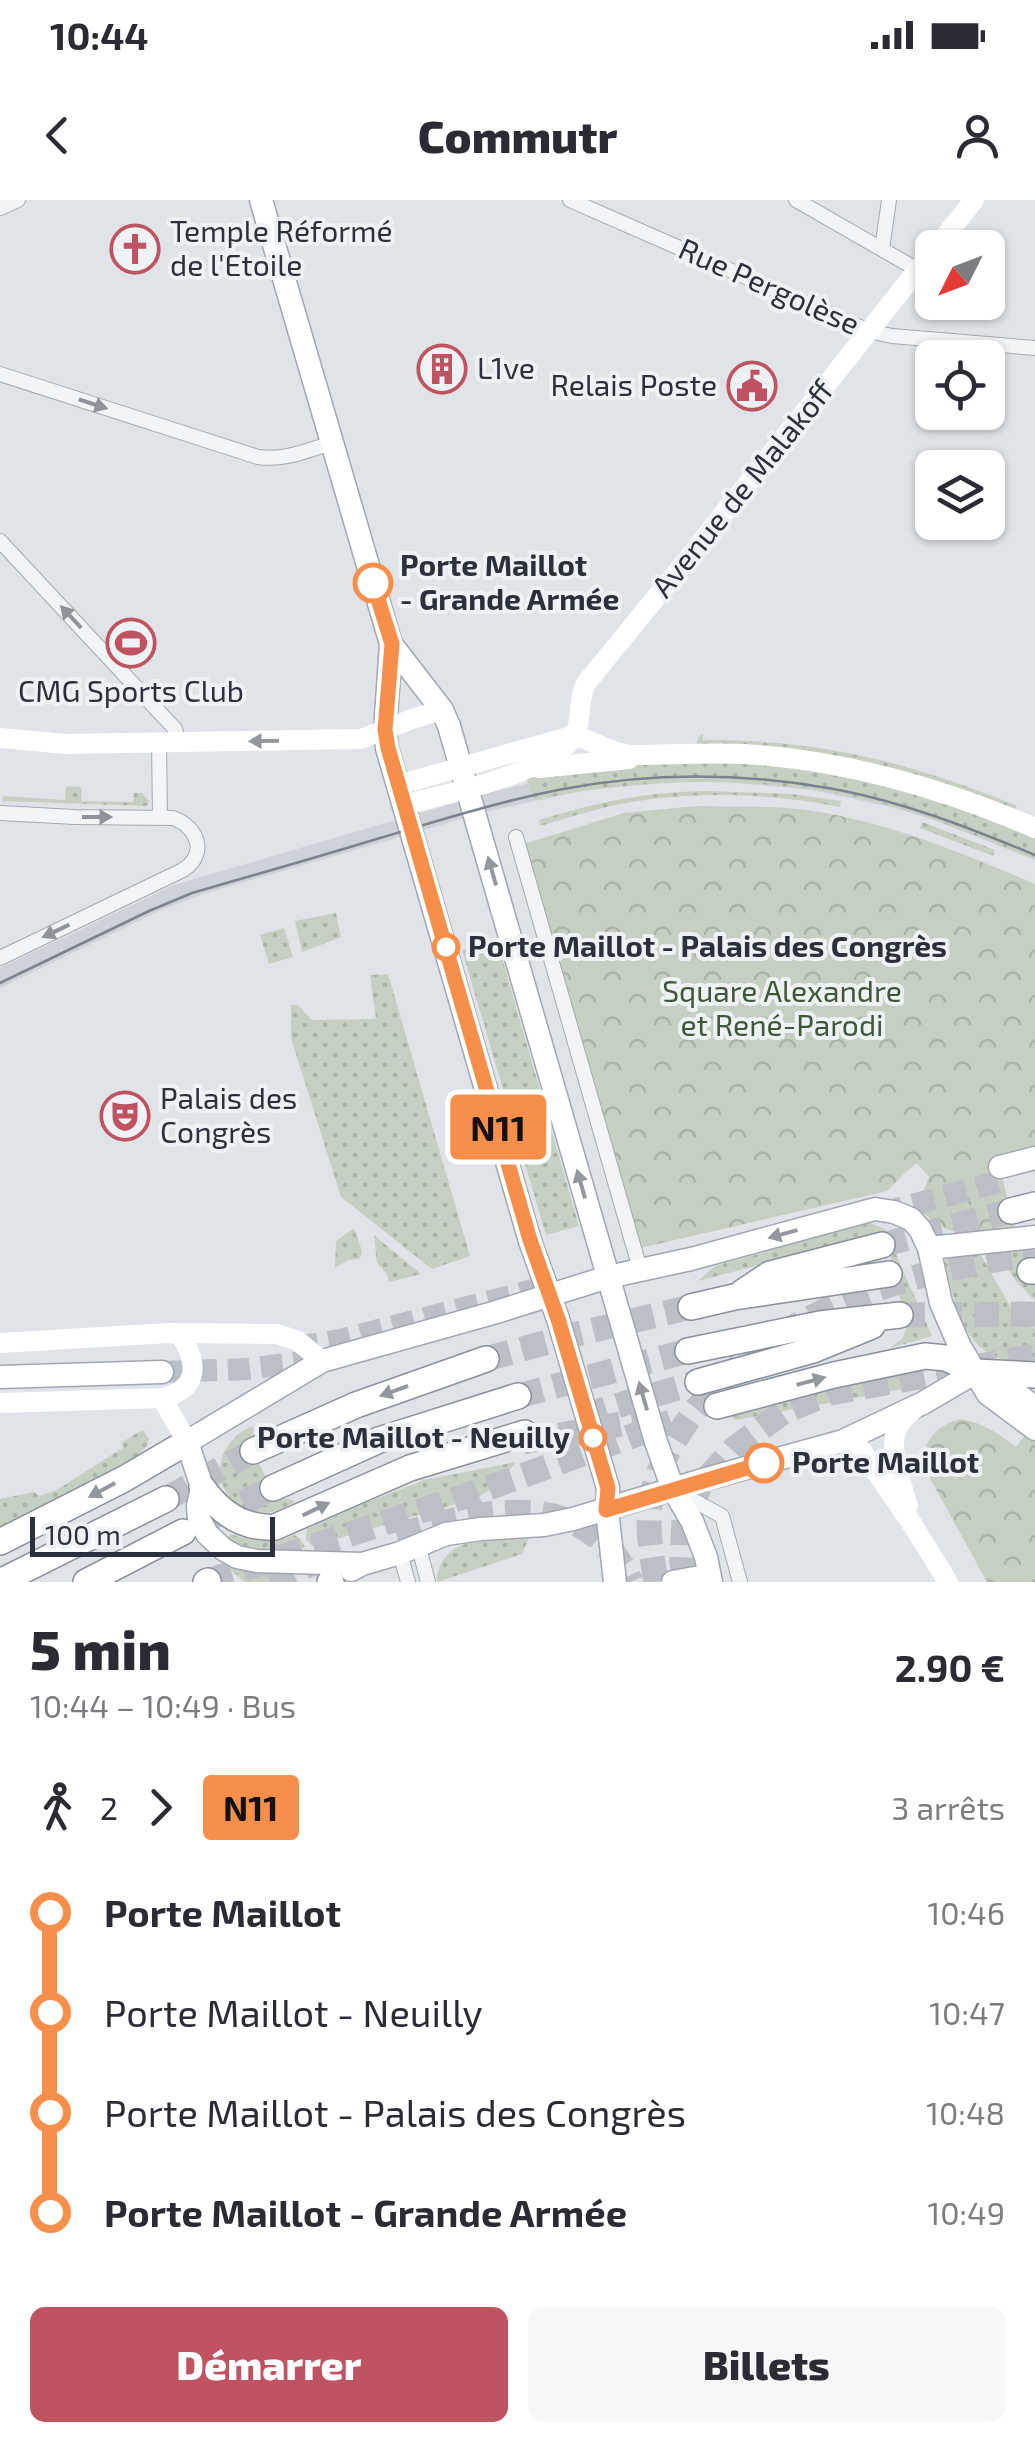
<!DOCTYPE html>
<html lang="fr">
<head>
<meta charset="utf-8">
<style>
	body { margin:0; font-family:"Exo 2",sans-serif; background:#f7f7f7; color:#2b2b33; height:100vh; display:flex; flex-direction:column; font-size:38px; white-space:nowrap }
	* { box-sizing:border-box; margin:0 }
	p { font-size:32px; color:#7c7c81 }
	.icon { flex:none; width:55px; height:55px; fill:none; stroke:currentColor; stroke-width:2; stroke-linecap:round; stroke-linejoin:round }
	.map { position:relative; height:1382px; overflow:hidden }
	.drawer { display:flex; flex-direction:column; background:#fff; flex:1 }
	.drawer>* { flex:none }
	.badge { padding:0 20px; border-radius:8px; font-size:35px; line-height:65px }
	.needle { width:65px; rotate:228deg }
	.fabs { position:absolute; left:915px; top:30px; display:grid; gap:20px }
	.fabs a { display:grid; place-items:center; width:90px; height:90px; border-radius:15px; background:#fff; box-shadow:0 2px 8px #0004; font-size:50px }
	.scale { position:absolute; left:30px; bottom:25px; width:245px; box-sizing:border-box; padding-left:10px; border:5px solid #2a313d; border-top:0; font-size:28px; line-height:35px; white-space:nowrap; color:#2a313d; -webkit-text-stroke:8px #eff2f5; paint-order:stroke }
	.map>.badge { position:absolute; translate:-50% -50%; box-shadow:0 0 0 5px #fff }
	.legs { display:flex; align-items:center; gap:15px; height:110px; padding:0 30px; font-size:32px }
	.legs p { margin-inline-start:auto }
	.headline { display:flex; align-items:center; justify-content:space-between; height:170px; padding:0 30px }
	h1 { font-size:55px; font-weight:800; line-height:75px }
	.button { display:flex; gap:20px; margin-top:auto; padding:20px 30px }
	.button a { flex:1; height:115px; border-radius:15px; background:#bf5362; color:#fff; font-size:40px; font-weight:800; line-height:115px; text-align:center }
	.button a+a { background:#f7f7f7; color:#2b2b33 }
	ul { padding:0 30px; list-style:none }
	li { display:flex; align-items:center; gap:35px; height:100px; font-size:38px }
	li i { display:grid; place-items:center; width:15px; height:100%; margin:0 12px; background:currentColor }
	li i::after { content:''; width:25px; height:25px; margin:-12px; border:8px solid; border-radius:50%; background:#fff }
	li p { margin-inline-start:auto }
	li:first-child i { background:linear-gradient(#0000 50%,currentColor 0) }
	li:last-child i { background:linear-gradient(currentColor 50%,#0000 0) }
	.status { display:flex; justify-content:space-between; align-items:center; height:70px; padding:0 50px; background:#fff; direction:ltr }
	.status svg { height:28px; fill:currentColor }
	header { display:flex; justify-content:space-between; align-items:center; height:130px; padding:0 30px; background:#fff; font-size:45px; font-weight:800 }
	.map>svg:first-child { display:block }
	.built { fill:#ced2d9 }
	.grass { fill:url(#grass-dots) }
	.forest { fill:url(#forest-crowns) }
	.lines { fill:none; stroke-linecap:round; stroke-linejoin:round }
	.primary-tunnel { stroke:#bcbfc5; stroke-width:22; stroke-dasharray:22 11; stroke-linecap:butt }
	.highway-tunnel { stroke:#bcbfc5; stroke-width:25; stroke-dasharray:25 12; stroke-linecap:butt }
	.street-casing { stroke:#a6aab1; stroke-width:16 }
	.primary-casing { stroke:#a1a7b2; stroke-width:25 }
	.highway-casing { stroke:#89909c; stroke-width:28 }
	.street { stroke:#f2f4f6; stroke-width:14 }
	.secondary { stroke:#fff; stroke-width:20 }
	.primary { stroke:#fff; stroke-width:22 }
	.highway { stroke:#fff; stroke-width:25 }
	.tram { stroke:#7b838f; stroke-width:2.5 }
	.oneway { fill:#8e929a }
	.oneway2 { fill:#94989e }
	.line-1-casing { stroke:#fff; stroke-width:22 }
	.line-1 { stroke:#f78f4b; stroke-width:15 }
	.stop-1-dot { fill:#fff; stroke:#f78f4b; stroke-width:5 }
	.labels { text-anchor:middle; stroke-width:8; stroke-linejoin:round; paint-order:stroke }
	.poi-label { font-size:30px; fill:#2a313d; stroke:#eff2f5; text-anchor:start }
	.street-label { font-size:30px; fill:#2a313d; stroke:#eff2f5 }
	.stop-label { font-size:30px; font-weight:bold; fill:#2a313d; stroke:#eff2f5; text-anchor:start }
	.park-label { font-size:30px; fill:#3f5739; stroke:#eff2f5 }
</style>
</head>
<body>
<div class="status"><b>10:44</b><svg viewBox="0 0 49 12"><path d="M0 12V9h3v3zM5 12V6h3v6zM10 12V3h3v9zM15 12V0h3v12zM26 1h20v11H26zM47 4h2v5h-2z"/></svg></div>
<header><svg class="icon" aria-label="back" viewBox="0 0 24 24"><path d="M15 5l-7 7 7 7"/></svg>Commutr<svg class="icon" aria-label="person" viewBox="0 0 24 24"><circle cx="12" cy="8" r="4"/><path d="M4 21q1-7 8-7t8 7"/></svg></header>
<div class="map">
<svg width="1035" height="1382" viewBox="0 0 1035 1382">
	<defs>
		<pattern id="grass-dots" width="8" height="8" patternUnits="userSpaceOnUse" patternTransform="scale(2.5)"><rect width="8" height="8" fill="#c6d0c2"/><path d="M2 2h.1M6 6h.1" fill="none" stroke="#aab3a8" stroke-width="1.8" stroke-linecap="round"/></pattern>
		<pattern id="forest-crowns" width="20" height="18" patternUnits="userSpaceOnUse" patternTransform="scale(2.5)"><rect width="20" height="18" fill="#c6d0c2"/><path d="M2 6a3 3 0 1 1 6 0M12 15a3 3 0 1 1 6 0" fill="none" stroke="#aab3a8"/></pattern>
	</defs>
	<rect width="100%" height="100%" fill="#e0e3e7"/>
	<path class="built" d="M554,577L870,583L1035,660L932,619L891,607L812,590L716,581L638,583L595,588L489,611L203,694L161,710L0,788V768L174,685L492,592Z"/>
	<path class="grass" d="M703,534V540C816,539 914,563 1017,606L1015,610L696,545L699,536Z
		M717,561L809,569L900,587L1035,636V660C987,640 940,620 891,606C772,574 652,576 533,600L526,578C589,565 653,563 717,561Z
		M68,586L80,587L82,589L81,601L133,602L134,593H142L149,601L147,606L2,601L3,596L65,600L66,588Z
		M707,591L792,594L841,601L840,607C776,594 704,591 638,601C605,606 573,616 540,626L539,620C598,602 645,592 707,591Z
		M922,622L995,650L993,656L920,628Z
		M336,713L341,737L302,752L295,721Z
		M284,728L293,757L269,764L260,735Z
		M497,741L579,1026L546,1035L462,750Z
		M388,774L470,1056L432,1069L341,997L291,838V805H298L312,820L376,819L370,775Z
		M870,1023L885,1029L932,1136L890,1148L903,1138L907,1126L888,1048L875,1035L698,1081L715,1066Z
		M354,1028L362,1051L360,1059L348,1060L335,1068L336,1041Z
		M374,1035L421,1074L389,1082L387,1074L377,1063Z
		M1022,1048L1035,1081V1101L1015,1080L997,1051Z
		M979,1052L1009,1104L1035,1129V1166C967,1161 959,1122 945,1064L946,1058L953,1054Z
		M901,1175L902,1189L736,1220L730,1216C787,1199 843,1185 901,1175Z
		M252,1226L254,1230L251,1238V1248L273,1291L281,1298L293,1300L294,1303C284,1307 274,1313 264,1313C216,1313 201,1249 252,1226Z
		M144,1231L149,1239L146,1247L134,1259L0,1328V1299L34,1292L39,1296L57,1290L124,1247L121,1243L139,1232Z
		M516,1262L497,1286L476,1298L312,1346L306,1339L307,1329L363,1304L424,1280Z
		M231,1334C254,1342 271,1344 294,1335L300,1338L305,1347C281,1356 248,1353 227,1339Z
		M529,1338L522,1354L437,1382C440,1333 494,1340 529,1338Z
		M205,1349L276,1372L281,1376V1382H245Z"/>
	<path class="forest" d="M696,606C735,607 774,605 813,611C891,623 962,653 1035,684V948L997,958L1015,1027C968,1035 955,1042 917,1008L929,977L917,963C911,966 895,984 887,991L640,1048L524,644L624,613Z
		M960,1219C982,1222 999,1234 1016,1247L1035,1221V1382H987L926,1271C918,1245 936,1225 960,1219Z"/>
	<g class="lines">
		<path class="primary-tunnel" d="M881,1013L1003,981
			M296,1147L340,1140L537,1089
			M162,1172L247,1169L323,1159"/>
		<path class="highway-tunnel" d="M882,1045L1011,1011
			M900,1115L1035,1114
			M486,1159L581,1133L691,1107
			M518,1196L688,1151
			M582,1216L698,1182
			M523,1242L643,1220
			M166,1299L253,1251
			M210,1318L273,1288
			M397,1336C479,1310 586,1284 631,1382
			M208,1381L466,1296L671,1222
			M270,1382L316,1362
			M656,1382C652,1357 647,1331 650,1306C654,1273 672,1242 691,1216C772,1110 908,1070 1035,1054
			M685,1382L682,1362L684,1320L700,1286L734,1249L783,1212L830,1193L1035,1156"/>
		<g class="street-casing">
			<path id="street" d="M570,0L869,131L892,136L1035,148
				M796,0L918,70
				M0,8L18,0
				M882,49L889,0
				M0,174L258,257C284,261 308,250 332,243
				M0,341L175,529L179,543
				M159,543L160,617
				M0,613L75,617L173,618C198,627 208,654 183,670L0,758
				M516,637L640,1069
				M678,1292L722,1316L740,1382
				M418,1344L428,1382
				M400,1353L408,1382"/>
		</g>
		<g class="primary-casing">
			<path id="primary" d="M261,0L391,444L442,510L449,526L656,1242L673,1289L692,1321L706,1357L711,1382
				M391,444L385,531L387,548L530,1041L558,1119L608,1288L607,1310L615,1382
				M1000,967L1035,958
				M929,1048L1035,1037
				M984,1174L996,1177L1035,1208
				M0,1177L162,1172
				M362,1364L257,1361L237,1357L223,1349L207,1334L199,1319L198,1306L202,1287L187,1242L322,1161L493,1113L608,1077L691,1059L875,1009L894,1012L911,1019L920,1029L929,1048L941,1103L960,1147L988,1194L1035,1229
				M351,1370L362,1364L400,1353L446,1334L481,1329L544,1325L573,1319L706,1279L843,1241L923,1203L976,1172
				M673,1382L700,1377L708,1379L710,1382"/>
		</g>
		<g class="highway-casing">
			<path id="highway" d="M1011,1011L1035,1005
				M1030,1071H1035
				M743,1092L770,1074L882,1045
				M691,1107L734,1097L889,1074
				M688,1151L820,1124L900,1115
				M698,1182L813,1150L872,1126
				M717,1206L834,1175L925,1156L946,1158L976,1172L1035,1175
				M253,1251L356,1205L486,1159
				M202,1287C220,1313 243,1329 275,1327L410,1268L525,1233
				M273,1288L379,1240L518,1196
				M0,1342L124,1279L187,1242
				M0,1382L166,1299
				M86,1382L183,1332
				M206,1382L208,1381
				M330,1382H331"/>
		</g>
		<use href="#street" class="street"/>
		<path class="secondary" d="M936,48L974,0
			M0,538L66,544L361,539L412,519L442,510
			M539,568L629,559
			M398,585L575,535L613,551L628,555C667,555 705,552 744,554C846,560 942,588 1035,628
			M404,605C445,594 556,572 575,534C583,517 577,498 587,482L690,356L932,52
			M0,1143L169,1133L277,1134L298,1141L322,1161
			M162,1198L187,1242
			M0,1203L162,1198C201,1189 198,1161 179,1133
			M853,1238L914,1327L948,1382
			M908,1306C902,1286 887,1246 898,1227C901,1220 909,1214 914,1209"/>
		<use href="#primary" class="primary"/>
		<use href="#highway" class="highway"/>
		<path class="tram" d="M0,783L149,711L192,693C254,675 318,657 380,638C441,620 501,601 563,589C652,572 745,573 834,589C904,602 970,628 1035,655"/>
	</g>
	<defs><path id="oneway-solid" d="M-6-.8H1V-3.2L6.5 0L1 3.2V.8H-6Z" transform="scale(2.5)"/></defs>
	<g class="oneway">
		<use href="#oneway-solid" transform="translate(93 204) rotate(18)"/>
		<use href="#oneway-solid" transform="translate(71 417) rotate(-133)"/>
		<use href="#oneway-solid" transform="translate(97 617)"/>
		<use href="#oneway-solid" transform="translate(56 731) rotate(154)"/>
	</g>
	<g class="oneway2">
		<use href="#oneway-solid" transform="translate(264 541) rotate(179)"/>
		<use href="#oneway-solid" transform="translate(492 671) rotate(-106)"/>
		<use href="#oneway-solid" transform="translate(581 984) rotate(-106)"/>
		<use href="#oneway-solid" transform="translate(783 1034) rotate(165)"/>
		<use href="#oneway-solid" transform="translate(811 1181) rotate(-15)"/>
		<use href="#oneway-solid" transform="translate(394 1191) rotate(160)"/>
		<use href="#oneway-solid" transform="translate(643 1196) rotate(-106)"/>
		<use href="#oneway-solid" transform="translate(102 1290) rotate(152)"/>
		<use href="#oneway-solid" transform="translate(316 1309) rotate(-26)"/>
	</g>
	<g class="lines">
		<g class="line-1-casing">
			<path id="line-1" d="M373,383L392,444L385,530L388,548L530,1040L558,1119L608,1288L606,1310L764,1263"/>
		</g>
		<use href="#line-1" class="line-1"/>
	</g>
	<defs>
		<g id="church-ring" transform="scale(2.5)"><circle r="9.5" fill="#eff2f5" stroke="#bf5362" stroke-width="1.5"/><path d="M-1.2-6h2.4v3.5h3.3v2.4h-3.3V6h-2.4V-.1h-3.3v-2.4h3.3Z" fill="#bf5362"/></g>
		<g id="building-ring" transform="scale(2.5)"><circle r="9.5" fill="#eff2f5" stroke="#bf5362" stroke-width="1.5"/><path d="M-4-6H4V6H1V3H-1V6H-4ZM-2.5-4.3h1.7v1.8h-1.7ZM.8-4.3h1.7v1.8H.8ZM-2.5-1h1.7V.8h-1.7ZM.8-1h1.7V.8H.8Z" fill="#bf5362"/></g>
		<g id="civic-ring" transform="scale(2.5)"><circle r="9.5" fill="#eff2f5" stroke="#bf5362" stroke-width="1.5"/><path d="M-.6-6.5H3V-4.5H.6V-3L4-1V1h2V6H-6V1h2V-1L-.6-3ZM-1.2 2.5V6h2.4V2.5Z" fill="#bf5362"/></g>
		<g id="stadium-ring" transform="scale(2.5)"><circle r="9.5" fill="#eff2f5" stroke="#bf5362" stroke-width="1.5"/><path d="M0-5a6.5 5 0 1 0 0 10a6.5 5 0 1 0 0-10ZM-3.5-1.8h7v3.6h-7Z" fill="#bf5362"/></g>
		<g id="theatre-ring" transform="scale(2.5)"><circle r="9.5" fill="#eff2f5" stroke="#bf5362" stroke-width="1.5"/><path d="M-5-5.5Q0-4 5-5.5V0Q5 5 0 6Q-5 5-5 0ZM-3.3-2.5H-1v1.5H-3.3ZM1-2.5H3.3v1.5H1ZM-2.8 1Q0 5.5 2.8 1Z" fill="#bf5362"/></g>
	</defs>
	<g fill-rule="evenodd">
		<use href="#church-ring" x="135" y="49"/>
		<use href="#building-ring" x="442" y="169"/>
		<use href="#civic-ring" x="752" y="186"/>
		<use href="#stadium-ring" x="131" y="443"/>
		<use href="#theatre-ring" x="125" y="916"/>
	</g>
	<g class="stop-1-dot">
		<circle cx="373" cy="383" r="18"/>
		<circle cx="446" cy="747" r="12"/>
		<circle cx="593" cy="1238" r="12"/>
		<circle cx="764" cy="1263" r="18"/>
	</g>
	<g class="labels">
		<g class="poi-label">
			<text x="170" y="42">Temple Réformé<tspan x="170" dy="34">de l'Etoile</tspan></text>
			<text x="477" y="179">L1ve</text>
			<text x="717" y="196" text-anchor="end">Relais Poste</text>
			<text x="131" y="502" text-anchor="middle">CMG Sports Club</text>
			<text x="160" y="909">Palais des<tspan x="160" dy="34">Congrès</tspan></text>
		</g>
		<g class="street-label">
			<text transform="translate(769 87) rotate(24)" y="10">Rue Pergolèse</text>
			<text transform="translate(743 289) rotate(-51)" y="10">Avenue de Malakoff</text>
		</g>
		<g class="stop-label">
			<text x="400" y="376">Porte Maillot<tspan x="400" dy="34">- Grande Armée</tspan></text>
			<text x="468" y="757">Porte Maillot - Palais des Congrès</text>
			<text x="570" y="1248" text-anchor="end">Porte Maillot - Neuilly</text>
			<text x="792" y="1273">Porte Maillot</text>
		</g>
		<g class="park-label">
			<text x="782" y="802">Square Alexandre<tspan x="782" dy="34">et René-Parodi</tspan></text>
		</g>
	</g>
</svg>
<div class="fabs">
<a><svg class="needle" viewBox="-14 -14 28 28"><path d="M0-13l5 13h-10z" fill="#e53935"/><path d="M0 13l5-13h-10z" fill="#7c7c81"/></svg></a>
<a><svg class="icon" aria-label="locate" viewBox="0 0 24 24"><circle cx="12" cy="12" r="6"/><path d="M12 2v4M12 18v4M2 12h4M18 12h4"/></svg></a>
<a><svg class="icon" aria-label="layers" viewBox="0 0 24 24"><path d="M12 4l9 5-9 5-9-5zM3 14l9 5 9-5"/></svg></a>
</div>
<div class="scale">100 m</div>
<b class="badge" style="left:498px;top:927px;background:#f78f4b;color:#111">N11</b>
</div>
<section class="drawer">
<div class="headline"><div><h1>5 min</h1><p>10:44 – 10:49 · Bus</p></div><b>2.90 €</b></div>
<div class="legs"><svg class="icon" aria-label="walk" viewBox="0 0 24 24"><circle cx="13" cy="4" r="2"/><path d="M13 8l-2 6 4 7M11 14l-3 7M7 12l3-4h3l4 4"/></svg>2<svg class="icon" aria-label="forward" viewBox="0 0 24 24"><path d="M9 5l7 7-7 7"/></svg><b class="badge" style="background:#f78f4b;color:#111">N11</b><p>3 arrêts</p></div>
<ul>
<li><i style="color:#f78f4b"></i><b>Porte Maillot</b><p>10:46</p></li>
<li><i style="color:#f78f4b"></i><span>Porte Maillot - Neuilly</span><p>10:47</p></li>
<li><i style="color:#f78f4b"></i><span>Porte Maillot - Palais des Congrès</span><p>10:48</p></li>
<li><i style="color:#f78f4b"></i><b>Porte Maillot - Grande Armée</b><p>10:49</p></li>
</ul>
<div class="button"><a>Démarrer</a><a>Billets</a></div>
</section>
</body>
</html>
